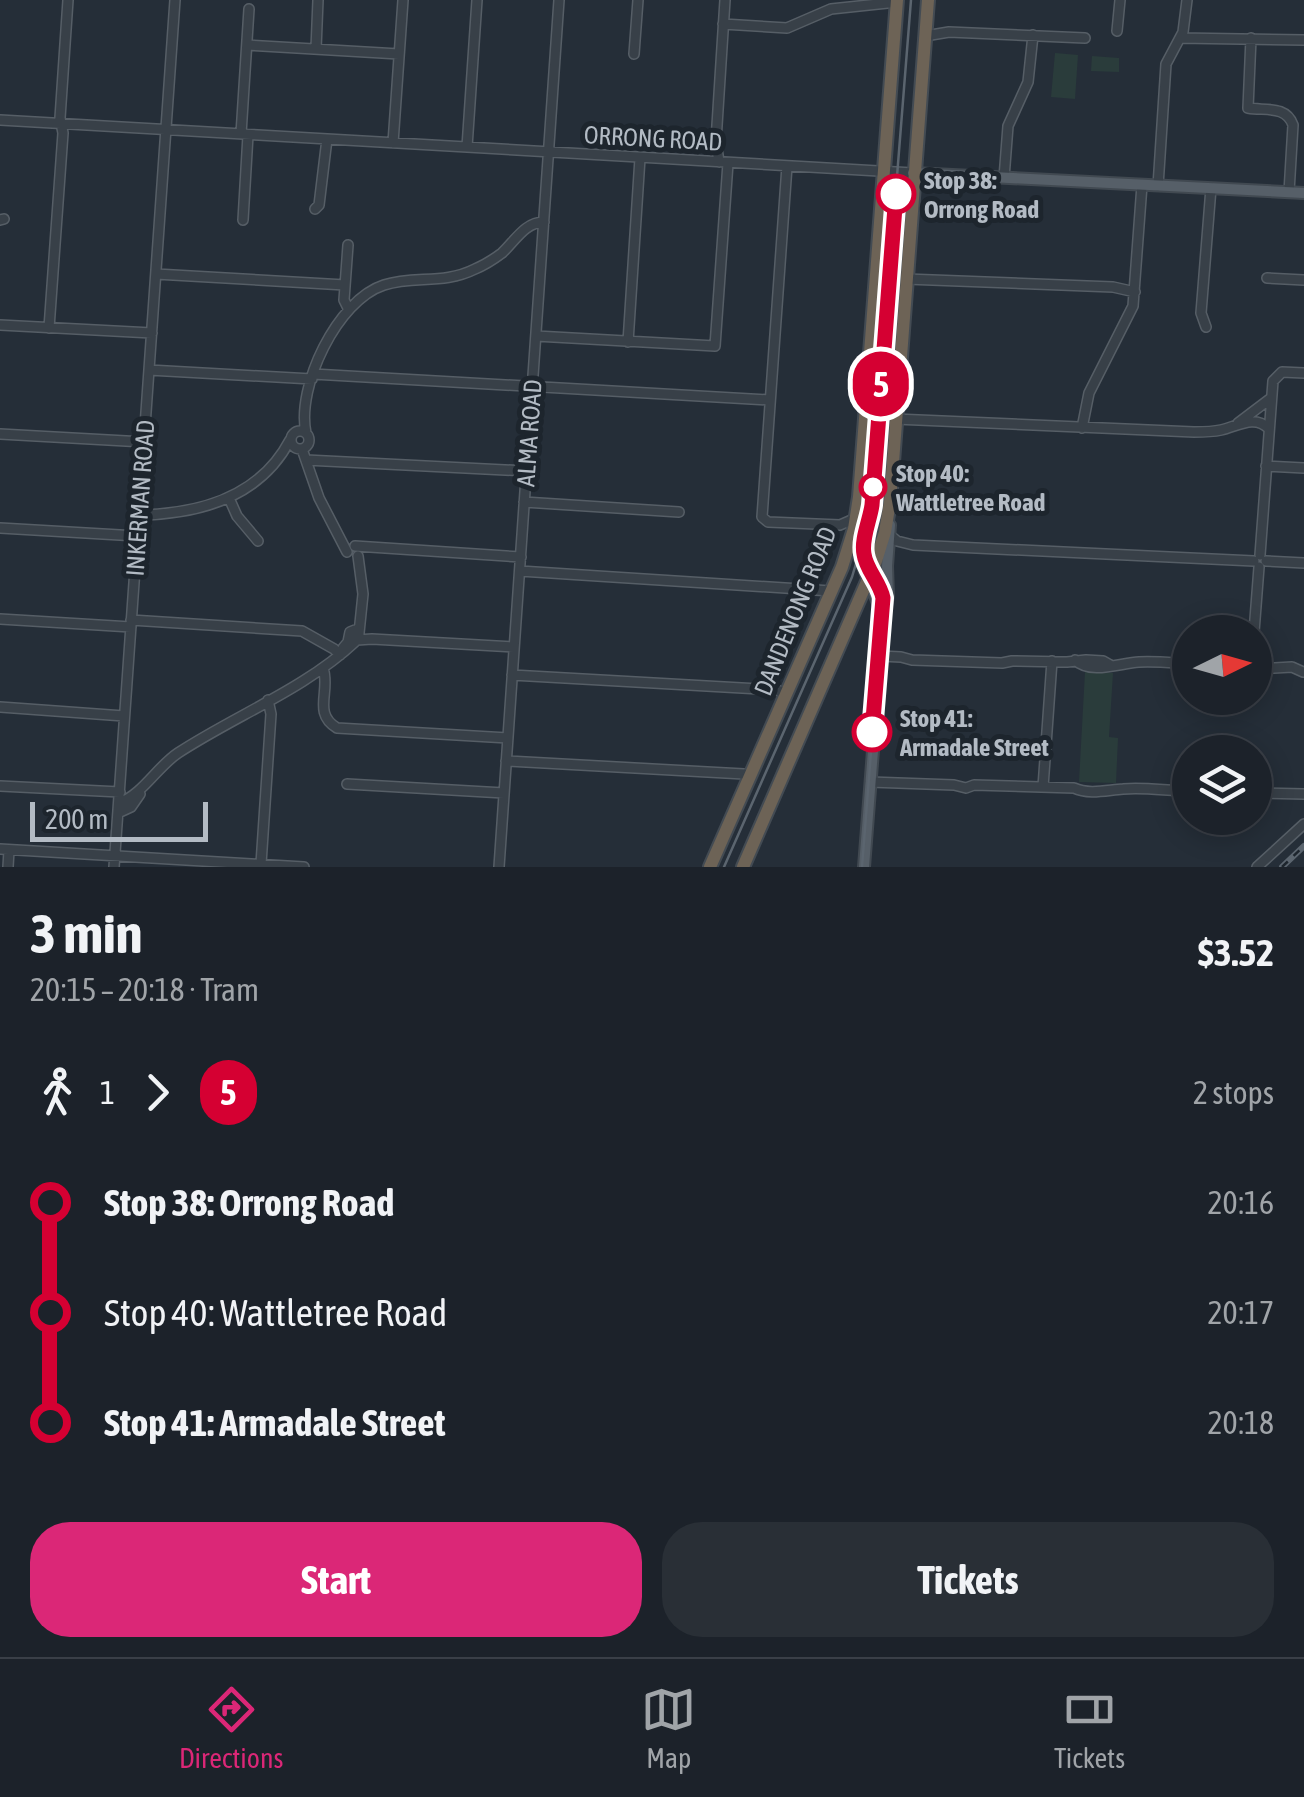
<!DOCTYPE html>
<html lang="en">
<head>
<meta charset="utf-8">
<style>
	body { margin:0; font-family:"Asap Condensed",sans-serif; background:#292f36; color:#f1f3f6; height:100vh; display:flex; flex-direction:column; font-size:38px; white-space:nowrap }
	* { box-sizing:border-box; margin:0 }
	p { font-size:32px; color:#a0a4a8 }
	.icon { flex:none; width:55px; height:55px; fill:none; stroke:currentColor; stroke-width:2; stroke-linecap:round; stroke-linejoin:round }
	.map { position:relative; height:867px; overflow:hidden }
	.side { display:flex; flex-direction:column; background:#1c222a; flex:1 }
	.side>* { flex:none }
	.badge { padding:0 20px; border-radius:32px; font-size:35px; line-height:65px }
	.needle { width:65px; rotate:85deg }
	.fabs { position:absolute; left:1172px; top:615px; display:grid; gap:20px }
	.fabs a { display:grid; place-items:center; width:100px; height:100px; border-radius:50%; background:#1c222a; box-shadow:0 5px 25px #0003,0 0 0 2px #3a3f47; font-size:50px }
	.scale { position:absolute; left:30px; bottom:25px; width:178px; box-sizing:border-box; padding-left:10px; border:5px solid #b3bbc4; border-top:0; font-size:28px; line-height:35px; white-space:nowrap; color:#b3bbc4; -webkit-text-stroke:8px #1d252d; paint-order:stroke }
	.map>.badge { position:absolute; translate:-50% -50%; box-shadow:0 0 0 5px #fff }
	.legs { display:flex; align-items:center; gap:15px; height:110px; padding:0 30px; font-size:32px }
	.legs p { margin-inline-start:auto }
	.head { display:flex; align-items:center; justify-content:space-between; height:170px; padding:0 30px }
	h1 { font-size:55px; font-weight:700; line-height:75px }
	.cta { display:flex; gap:20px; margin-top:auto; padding:20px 30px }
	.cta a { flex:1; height:115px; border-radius:40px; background:#db2777; color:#fff; font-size:40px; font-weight:700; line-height:115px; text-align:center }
	.cta a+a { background:#292f36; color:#f1f3f6 }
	ul { padding:0 30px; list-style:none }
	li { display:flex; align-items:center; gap:35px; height:110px; font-size:38px }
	li i { display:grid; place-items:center; width:15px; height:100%; margin:0 12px; background:currentColor }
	li i::after { content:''; width:25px; height:25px; margin:-12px; border:8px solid; border-radius:50%; background:#1c222a }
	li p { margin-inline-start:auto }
	li:first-child i { background:linear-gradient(#0000 50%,currentColor 0) }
	li:last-child i { background:linear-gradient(currentColor 50%,#0000 0) }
	.dock { display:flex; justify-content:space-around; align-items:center; height:140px; border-top:2px solid #3a3f47; background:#1c222a; font-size:28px; color:#a0a4a8 }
	.dock a { display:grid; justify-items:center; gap:5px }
	.dock .active { color:#db2777 }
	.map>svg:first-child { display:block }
	.green { fill:#2a3c3b }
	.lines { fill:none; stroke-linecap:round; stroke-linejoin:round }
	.minor-casing { stroke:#565e66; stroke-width:12 }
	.major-casing { stroke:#414951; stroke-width:14 }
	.highway-casing { stroke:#434b53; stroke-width:16 }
	.minor { stroke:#384048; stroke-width:9 }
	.major { stroke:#565f68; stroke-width:10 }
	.highway { stroke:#6d6356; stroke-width:12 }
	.tram { stroke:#5b656f; stroke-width:2.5 }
	.rail-casing { stroke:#5b656f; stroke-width:6 }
	.rail { stroke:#1d252d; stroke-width:2.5; stroke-dasharray:8; stroke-linecap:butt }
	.line-1-casing { stroke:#fff; stroke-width:22 }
	.line-1 { stroke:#d50032; stroke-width:15 }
	.stop-1-dot { fill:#fff; stroke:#d50032; stroke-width:5 }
	.labels { text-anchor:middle; stroke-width:10; stroke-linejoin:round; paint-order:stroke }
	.street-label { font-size:25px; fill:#b3bbc4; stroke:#1d252d }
	.stop-label { font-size:25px; font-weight:bold; fill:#b3bbc4; stroke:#1d252d; text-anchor:start }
</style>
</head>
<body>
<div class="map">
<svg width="1304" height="867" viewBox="0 0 1304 867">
	<rect width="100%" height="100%" fill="#252e38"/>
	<path class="green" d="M1055,53L1078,55L1075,99L1051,97Z
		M1092,56L1119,58V72L1091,71Z
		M1085,672L1113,673L1109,737L1118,738L1116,783L1079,782Z"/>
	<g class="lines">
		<g class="minor-casing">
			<path id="minor" d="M723,24L787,28L831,9L897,2
				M1117,31L1120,0
				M925,36L949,32L1085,38
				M1180,38L1304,40
				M1251,38L1248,108C1265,111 1286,105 1293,125L1289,192
				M247,45L399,54
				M316,49L318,0
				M634,54L638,0
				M0,120L913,173
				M241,134L249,9
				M393,143L403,0
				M467,147L477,0
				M719,162L716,141L725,0
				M787,166L762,517L768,522L840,525L856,518
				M1004,178L1008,126L1028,82L1033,35
				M1158,186L1166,64L1183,32L1187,0
				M315,209L319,205L327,139
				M0,220L4,219
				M243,220L248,135
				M348,245L344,300L348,308
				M156,274L345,285
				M1267,278L1304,280
				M906,279L1113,287L1135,292
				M0,325L152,333
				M1206,327L1201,313L1211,188
				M49,328L63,133L60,118L68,0
				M536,336L715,346L728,163
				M628,342L640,158
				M149,370L312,379
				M313,374L770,400
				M895,419L1194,432C1203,432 1212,432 1221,430C1238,426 1255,414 1269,429
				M1238,423L1271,398
				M1082,428L1089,393L1133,306L1142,185
				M291 440a9 9 0 1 1 18 0a9 9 0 1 1-18 0Z
				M306,433C296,387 337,300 384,285C415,275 443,285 475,269C485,265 494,259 502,253C515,241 525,222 544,222
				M0,434L144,442
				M302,449L319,498L347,552
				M306,460L526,471
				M1266,466L1304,468
				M229,498L237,516L258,541
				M524,502L679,512
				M139,515C199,514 260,497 290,440
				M0,528L137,536
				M891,536L897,541L913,545L1254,561
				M355,546L521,557
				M1260,555L1273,381L1282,372L1304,373
				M358,556L363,594L359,633
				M1266,561L1304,563
				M520,571L831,591
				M0,619L131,627
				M131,620L302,631L334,649L340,655
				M1254,632L1259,567
				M357,640L372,639L514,647
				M343,648L348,642L350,632L355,630L359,633V638L356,641L349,637
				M880,656L901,657L912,660L1002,663L1012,661L1067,662L1086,660L1103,661L1110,665
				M1075,660C1091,675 1120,663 1139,662C1156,661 1173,663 1190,664
				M323,668C331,691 312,713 337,728L508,738
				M1255,669L1292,667L1303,672
				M512,675L776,690L787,693
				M0,707L124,716
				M506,761L744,774L750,777
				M870,782L954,785L966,788L974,785L1074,788C1089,795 1107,790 1123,789C1145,787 1168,791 1190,791
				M347,784L504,793
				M0,786L120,792
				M1043,787L1052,661
				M1255,793L1304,794
				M119,803C143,794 157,767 178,753C236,715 305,689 356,641
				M118,813L131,807L140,794
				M0,849L304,867
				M261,864L271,714L268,700
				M8,867L9,850
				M114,867L175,0
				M499,867L559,0
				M1257,867L1304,824"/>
		</g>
		<g class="major-casing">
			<path id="major" d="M913,173L1304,193
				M853,535C859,564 874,588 882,615
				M864,867L883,621L888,596L887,566L890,525"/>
		</g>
		<g class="highway-casing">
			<path id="highway" d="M710,867L842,567L854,529L859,497L897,0
				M743,867L876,561L885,532L890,502L928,0"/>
		</g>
		<use href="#minor" class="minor"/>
		<use href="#major" class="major"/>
		<use href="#highway" class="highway"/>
		<path class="tram" d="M724,867L852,577L870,517L911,0
			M862,867L883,598C879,578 863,564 864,543"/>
		<g class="rail-casing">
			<path id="rail" d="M1282,867L1304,846"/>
		</g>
		<use href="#rail" class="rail"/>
	</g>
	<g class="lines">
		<g class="line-1-casing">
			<path id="line-1" d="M872,732L883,598C880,582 866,570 864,554C861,539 870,520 872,505L896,194"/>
		</g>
		<use href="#line-1" class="line-1"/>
	</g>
	<g class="stop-1-dot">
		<circle cx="896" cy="194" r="18"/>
		<circle cx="873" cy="487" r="12"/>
		<circle cx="872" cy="732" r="18"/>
	</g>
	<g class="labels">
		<g class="street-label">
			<text transform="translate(653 138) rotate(3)" y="9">ORRONG ROAD</text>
			<text transform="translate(529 433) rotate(-86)" y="9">ALMA ROAD</text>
			<text transform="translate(140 498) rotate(-86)" y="9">INKERMAN ROAD</text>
			<text transform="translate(795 611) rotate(-68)" y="9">DANDENONG ROAD</text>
		</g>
		<g class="stop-label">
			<text x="924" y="189">Stop 38:<tspan x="924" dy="29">Orrong Road</tspan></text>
			<text x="896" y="482">Stop 40:<tspan x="896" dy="29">Wattletree Road</tspan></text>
			<text x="900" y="727">Stop 41:<tspan x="900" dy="29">Armadale Street</tspan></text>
		</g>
	</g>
</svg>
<div class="fabs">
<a><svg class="needle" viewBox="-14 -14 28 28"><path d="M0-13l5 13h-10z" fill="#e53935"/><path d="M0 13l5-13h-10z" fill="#a0a4a8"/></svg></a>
<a><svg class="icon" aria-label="layers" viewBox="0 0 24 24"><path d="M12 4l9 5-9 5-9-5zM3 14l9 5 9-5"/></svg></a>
</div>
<div class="scale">200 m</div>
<b class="badge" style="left:881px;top:384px;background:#d50032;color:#fff">5</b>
</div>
<section class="side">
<div class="head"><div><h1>3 min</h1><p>20:15 – 20:18 · Tram</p></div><b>$3.52</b></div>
<div class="legs"><svg class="icon" aria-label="walk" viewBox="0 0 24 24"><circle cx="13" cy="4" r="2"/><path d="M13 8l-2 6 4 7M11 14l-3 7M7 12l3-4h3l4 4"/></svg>1<svg class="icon" aria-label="forward" viewBox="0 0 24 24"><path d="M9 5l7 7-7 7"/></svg><b class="badge" style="background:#d50032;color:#fff">5</b><p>2 stops</p></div>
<ul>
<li><i style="color:#d50032"></i><b>Stop 38: Orrong Road</b><p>20:16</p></li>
<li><i style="color:#d50032"></i><span>Stop 40: Wattletree Road</span><p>20:17</p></li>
<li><i style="color:#d50032"></i><b>Stop 41: Armadale Street</b><p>20:18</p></li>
</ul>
<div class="cta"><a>Start</a><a>Tickets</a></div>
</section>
<nav class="dock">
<a class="active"><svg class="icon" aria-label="directions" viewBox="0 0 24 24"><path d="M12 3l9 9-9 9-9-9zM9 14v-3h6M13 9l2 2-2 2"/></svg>Directions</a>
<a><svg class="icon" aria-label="map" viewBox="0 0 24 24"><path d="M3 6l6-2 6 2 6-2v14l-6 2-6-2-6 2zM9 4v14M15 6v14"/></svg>Map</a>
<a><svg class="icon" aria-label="tickets" viewBox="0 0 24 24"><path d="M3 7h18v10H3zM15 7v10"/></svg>Tickets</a>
</nav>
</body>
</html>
